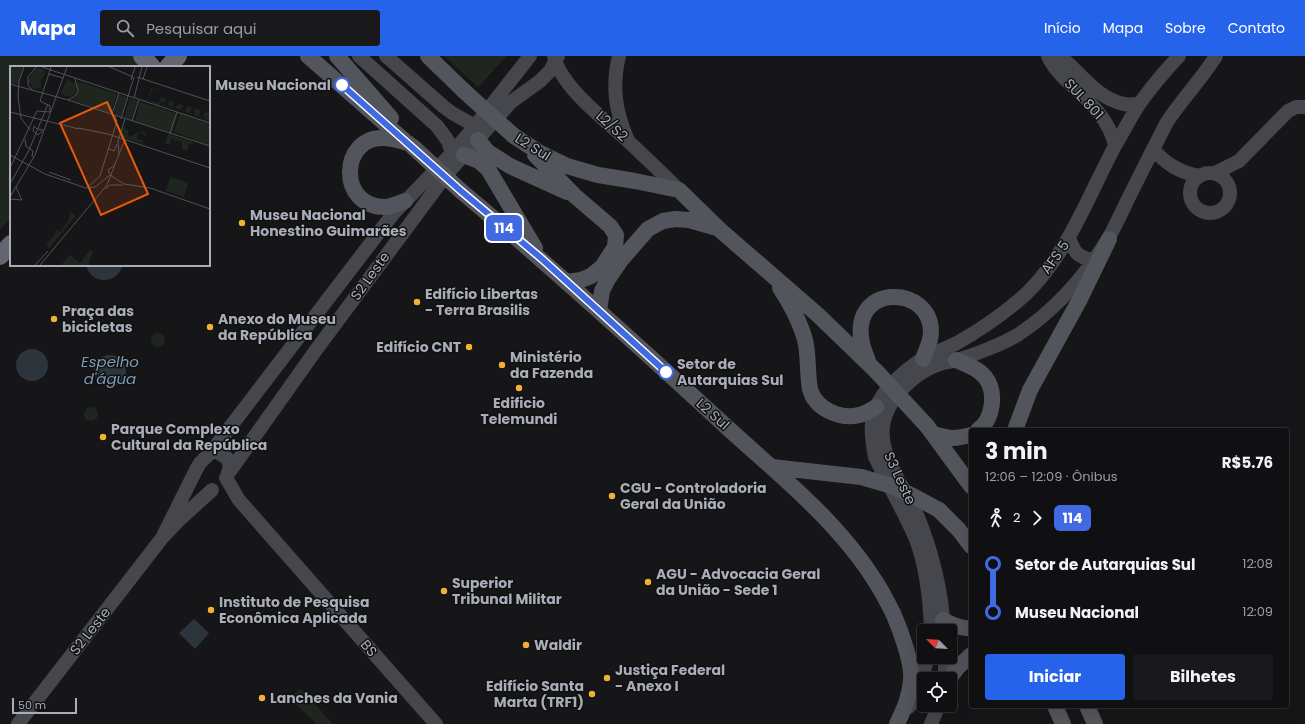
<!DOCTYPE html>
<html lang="pt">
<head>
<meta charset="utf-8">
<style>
	body { margin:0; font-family:Poppins,sans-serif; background:#19191b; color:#f1f3f6; height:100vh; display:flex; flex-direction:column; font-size:15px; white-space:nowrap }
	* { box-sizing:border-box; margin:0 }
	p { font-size:13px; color:#9c9d9f }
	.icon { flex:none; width:22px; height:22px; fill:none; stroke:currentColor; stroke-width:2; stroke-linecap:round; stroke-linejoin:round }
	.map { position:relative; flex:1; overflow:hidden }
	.details { position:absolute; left:969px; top:372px; width:320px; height:280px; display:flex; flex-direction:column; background:#101012; border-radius:4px; box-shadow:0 4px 16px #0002,0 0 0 1px #303032 }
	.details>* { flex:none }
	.badge { padding:0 8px; border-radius:6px; font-size:14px; line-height:26px }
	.needle { width:26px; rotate:294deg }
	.fabs { position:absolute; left:917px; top:568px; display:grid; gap:8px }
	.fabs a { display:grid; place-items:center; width:40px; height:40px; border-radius:4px; background:#101012; box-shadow:0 4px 16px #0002,0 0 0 1px #303032; font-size:20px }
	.scale { position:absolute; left:12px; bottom:10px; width:65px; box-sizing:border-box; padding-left:4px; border:2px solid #a8adb8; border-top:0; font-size:11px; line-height:14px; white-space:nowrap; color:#a8adb8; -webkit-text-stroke:3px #111113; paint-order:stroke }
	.map>.badge { position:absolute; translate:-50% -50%; box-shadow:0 0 0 2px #fff }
	.legs { display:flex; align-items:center; gap:6px; height:44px; padding:0 16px; font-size:13px }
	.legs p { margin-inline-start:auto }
	.headline { display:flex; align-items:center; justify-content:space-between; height:68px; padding:0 16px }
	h1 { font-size:22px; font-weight:700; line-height:30px }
	.button { display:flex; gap:8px; margin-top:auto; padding:8px 16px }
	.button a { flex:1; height:46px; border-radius:4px; background:#2563eb; color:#fff; font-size:16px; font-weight:700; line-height:46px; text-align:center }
	.button a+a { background:#19191b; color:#f1f3f6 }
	ul { padding:0 16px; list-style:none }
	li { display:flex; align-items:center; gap:14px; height:48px; font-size:15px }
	li i { display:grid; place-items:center; width:6px; height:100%; margin:0 5px; background:currentColor }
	li i::after { content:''; width:10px; height:10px; margin:-5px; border:3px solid; border-radius:50%; background:#101012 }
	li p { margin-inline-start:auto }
	li:first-child i { background:linear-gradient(#0000 50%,currentColor 0) }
	li:last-child i { background:linear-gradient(currentColor 50%,#0000 0) }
	header { display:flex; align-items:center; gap:24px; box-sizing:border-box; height:56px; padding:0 20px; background:#2563eb; color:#fff }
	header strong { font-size:19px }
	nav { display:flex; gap:22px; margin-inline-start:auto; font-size:14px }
	.search { width:280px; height:36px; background:#19191b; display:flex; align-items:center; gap:10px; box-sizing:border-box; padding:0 14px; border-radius:4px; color:#9c9d9f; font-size:15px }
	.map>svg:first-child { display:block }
	.green { fill:#1e261f }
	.water { fill:#2c353c }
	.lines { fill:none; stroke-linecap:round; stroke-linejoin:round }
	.secondary { stroke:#45474d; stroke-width:14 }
	.primary { stroke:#53555c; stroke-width:16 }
	.highway { stroke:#63666e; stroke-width:18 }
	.primary-bridge { stroke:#53555c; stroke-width:16 }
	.line-1-casing { stroke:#fff; stroke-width:9 }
	.line-1 { stroke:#4169e1; stroke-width:6 }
	.stop-1-dot { fill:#fff; stroke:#4169e1; stroke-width:2 }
	.poi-dot { fill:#f2b134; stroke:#111113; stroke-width:1.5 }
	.labels { text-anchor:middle; stroke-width:3; stroke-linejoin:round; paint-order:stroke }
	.stop-label { font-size:14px; font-weight:bold; fill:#a8adb8; stroke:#111113; text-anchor:end }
	.street-label { font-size:14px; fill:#a8adb8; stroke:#111113 }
	.poi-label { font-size:14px; font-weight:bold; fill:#a8adb8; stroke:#111113; text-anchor:start }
	.water-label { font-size:15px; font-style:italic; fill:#7f9bb3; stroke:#111113 }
	.inset-road { fill:none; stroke:#505258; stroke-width:1 }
	.view { fill:#e8590c; fill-opacity:0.15; stroke:#e8590c; stroke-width:2 }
	.inset-edge { fill:none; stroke:#a8adb8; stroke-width:2 }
</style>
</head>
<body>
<header>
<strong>Mapa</strong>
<div class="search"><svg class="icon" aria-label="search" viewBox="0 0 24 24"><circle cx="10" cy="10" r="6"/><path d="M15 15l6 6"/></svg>Pesquisar aqui</div>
<nav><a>Início</a><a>Mapa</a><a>Sobre</a><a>Contato</a></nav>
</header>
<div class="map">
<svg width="1305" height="668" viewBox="0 0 1305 668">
	<rect width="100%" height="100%" fill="#161618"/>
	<path class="green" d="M0,0H135L144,11H11V162L0,174Z
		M444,0H507L478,31Z
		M151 284a7 7 0 1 1 14 0a7 7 0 1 1-14 0Z
		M84 358a7 7 0 1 1 14 0a7 7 0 1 1-14 0Z
		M299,633L302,634L333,668H317L290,643Z"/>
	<path class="water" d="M86,209H123C117,229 91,229 86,209Z
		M16 309a16 16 0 1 1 32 0a16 16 0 1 1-32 0Z
		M94 315a16 16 0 1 1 32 0a16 16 0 1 1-32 0Z
		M194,563L209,577L195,593L179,577Z"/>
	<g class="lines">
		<path class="secondary" d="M359,0L437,70L448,85L452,97
			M386,0L444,51L452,57L475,70
			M554,0C561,31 605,64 628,85C645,101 662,117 679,134
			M619,0C612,29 615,54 627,82
			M1048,0C1054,14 1065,24 1076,33C1094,50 1109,65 1115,89
			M1060,0C1080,16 1097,43 1124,48C1129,49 1135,48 1140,47
			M1153,93C1166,108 1179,116 1199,120
			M1190 137a20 20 0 1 1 40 0a20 20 0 1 1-40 0Z
			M1215,117L1239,105L1288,55L1296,51H1305
			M1069,182C1075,197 1077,201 1093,204
			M211,396H217L227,402L230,410L227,420
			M228,418L316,294L446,119L511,46L540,25L550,15L558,0
			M226,422L239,444L436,668
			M162,482L196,414L200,407L211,396L393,158L452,97L475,70L530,0
			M931,575C930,544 927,511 915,481C903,454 888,428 875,401C872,385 869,366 876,351C885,331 904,315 922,303C933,296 946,293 957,287C982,273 1005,257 1026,238C1069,196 1088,140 1116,88C1124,75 1131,60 1140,47C1152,30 1165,15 1179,0
			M944,575C942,537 932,496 918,461C906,433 879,401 883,370C884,361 889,351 894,343C906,327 920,315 940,308C945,306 951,306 956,304C974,299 1003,288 1019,278C1055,254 1085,220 1108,183C1115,171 1121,158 1127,145C1140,119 1153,93 1167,66C1182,43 1201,24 1216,0
			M945,623V601
			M909,651L919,632L928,601
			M18,668L162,482L179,464L212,434
			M931,668L939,649"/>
		<path class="primary" d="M308,0L406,86
			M337,0L391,62
			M428,0L464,35
			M514,80L540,97L567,110L598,119L635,125L679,134L720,174L818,259L876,315
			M478,84L488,96L510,110L567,136
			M464,99L479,105L488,113L535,192
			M535,99L575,140L610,170L616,179L615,191L602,211L591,220L581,224L567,226
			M461,135C553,212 642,293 730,374C785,424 846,472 883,538C886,544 890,551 893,557C900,573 913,608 911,624C910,640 904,653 897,668
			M405,145C399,147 391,151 385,151C337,151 340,80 384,82C392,82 400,85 408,87
			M780,232C791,249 800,265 805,284C809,300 807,317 810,333C815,353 841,364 859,359C865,358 871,354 876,351
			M599,254L602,235L608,223L621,204L648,173L663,165L675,163L689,164L717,172
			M956,304C966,308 978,312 985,321C997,336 993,364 978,374
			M868,305C866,299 863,293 862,287C849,227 931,228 931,276C931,286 926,294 923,303
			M927,370L971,430
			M1015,374L1030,334L1079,245L1109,183
			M933,378C949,383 955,383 971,379
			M772,411L861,421
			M939,454L959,474L971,490
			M943,564C952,569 961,573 971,572
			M949,623L957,612L971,599
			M1055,650L1063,668
			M1087,650L1095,668"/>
		<path class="highway" d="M142,0L152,11
			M168,11L178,0
			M0,200L11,188"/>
		<path class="primary-bridge" d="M464,35L514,80
			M412,90L461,135
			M876,315L927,370
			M861,421L892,430L915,441L939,454"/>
	</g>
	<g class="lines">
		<g class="line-1-casing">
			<path id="line-1" d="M342,29L461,135L542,203L666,316"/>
		</g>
		<use href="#line-1" class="line-1"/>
	</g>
	<g class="stop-1-dot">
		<circle cx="342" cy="29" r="7"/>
		<circle cx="666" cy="316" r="7"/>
	</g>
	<g class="poi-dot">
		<circle cx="242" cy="167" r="4"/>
		<circle cx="417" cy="246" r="4"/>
		<circle cx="54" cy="263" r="4"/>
		<circle cx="210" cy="271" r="4"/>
		<circle cx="469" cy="291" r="4"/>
		<circle cx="502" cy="309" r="4"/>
		<circle cx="519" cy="332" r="4"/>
		<circle cx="103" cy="381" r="4"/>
		<circle cx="612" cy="440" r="4"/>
		<circle cx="648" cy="526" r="4"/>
		<circle cx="444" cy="535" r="4"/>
		<circle cx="211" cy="554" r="4"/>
		<circle cx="526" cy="589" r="4"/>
		<circle cx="607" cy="622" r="4"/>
		<circle cx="592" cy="638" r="4"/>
		<circle cx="262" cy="642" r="4"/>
	</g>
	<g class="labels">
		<g class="stop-label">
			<text x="331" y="34">Museu Nacional</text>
			<text x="677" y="313" text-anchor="start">Setor de<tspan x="677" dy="16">Autarquias Sul</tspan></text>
		</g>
		<g class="street-label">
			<text transform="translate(1084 43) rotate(47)" y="5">SUL 801</text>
			<text transform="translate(612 70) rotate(42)" y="5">L2/S2</text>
			<text transform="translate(533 91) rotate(32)" y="5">L2 Sul</text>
			<text transform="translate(1055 201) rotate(-54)" y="5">AFS 5</text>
			<text transform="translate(370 220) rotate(-54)" y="5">S2 Leste</text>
			<text transform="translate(713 358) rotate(42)" y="5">L2 Sul</text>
			<text transform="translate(900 422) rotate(65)" y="5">S3 Leste</text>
			<text transform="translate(90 575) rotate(-52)" y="5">S2 Leste</text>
			<text transform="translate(369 592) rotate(49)" y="5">BS</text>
		</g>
		<g class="poi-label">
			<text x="250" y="164">Museu Nacional<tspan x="250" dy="16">Honestino Guimarães</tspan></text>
			<text x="425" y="243">Edifício Libertas<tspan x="425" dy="16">- Terra Brasilis</tspan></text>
			<text x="62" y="260">Praça das<tspan x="62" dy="16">bicicletas</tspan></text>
			<text x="218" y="268">Anexo do Museu<tspan x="218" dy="16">da República</tspan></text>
			<text x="461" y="296" text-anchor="end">Edifício CNT</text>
			<text x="510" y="306">Ministério<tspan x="510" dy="16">da Fazenda</tspan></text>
			<text x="519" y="352" text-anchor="middle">Edificio<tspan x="519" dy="16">Telemundi</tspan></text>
			<text x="111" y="378">Parque Complexo<tspan x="111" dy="16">Cultural da República</tspan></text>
			<text x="620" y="437">CGU - Controladoria<tspan x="620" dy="16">Geral da União</tspan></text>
			<text x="656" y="523">AGU - Advocacia Geral<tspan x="656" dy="16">da União - Sede 1</tspan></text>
			<text x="452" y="532">Superior<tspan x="452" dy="16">Tribunal Militar</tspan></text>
			<text x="219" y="551">Instituto de Pesquisa<tspan x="219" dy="16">Econômica Aplicada</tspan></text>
			<text x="534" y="594">Waldir</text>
			<text x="615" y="619">Justiça Federal<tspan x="615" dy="16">- Anexo I</tspan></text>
			<text x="584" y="635" text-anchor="end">Edifício Santa<tspan x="584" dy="16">Marta (TRF1)</tspan></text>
			<text x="270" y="647">Lanches da Vania</text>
		</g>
		<g class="water-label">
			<text x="110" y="311">Espelho<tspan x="110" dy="17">d'água</tspan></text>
		</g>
	</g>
	<g transform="translate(10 10)">
		<rect width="200" height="200" fill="#161618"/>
		<path d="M0,1H13L8,18L0,17ZM26,2L33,3L36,7L31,14V22L24,23L18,15ZM57,13L66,18L65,28L60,31L51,28ZM67,15L107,28L101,47L61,34L66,31ZM148,21L145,36L149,37L151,31L156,33L154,38L156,40L163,41L158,39L159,34L164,36L163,41L165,42L168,38L173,39L171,44L175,45L177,40L182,42L180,47L184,48L186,39L185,42L191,44L189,50L198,53L193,50L194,46L200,47V55L166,42L153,40L154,37L149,36L150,40L139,35H145L147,25L142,24L138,35L126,30L138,34L141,22L146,24ZM109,29L117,31L111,50L103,48ZM120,32L128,35L122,54L114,51ZM130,36L168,48L162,67L125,55ZM170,48L200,58L199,79L164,66ZM113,60L118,65L119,71L131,65L136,66L135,70L131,66L127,70L128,74H133L132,78L110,70ZM158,68L183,76V78H179L177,85L172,83V76L166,74L163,80L165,75L162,72L160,79L155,77ZM160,111L178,117L174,131L156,125ZM61,145L66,150L39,182L36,179L45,168L46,163L50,166L58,155ZM80,184L83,185L78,199H51L60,189L70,197Z" fill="#1e261f"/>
		<path class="inset-road" d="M14,1L9,15L8,31L11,52L20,64M32,1L200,57M100,1L123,11M39,8L53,12M127,11L200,35M133,13L137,1M121,14L125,1M0,18L58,34L200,80M22,24L18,19V11L26,1M124,32L132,1M58,34L65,30L68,25L65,13M40,40L30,35L41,1M0,46L69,63M102,48L109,27M111,53L124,11M122,55L129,34M68,62L98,68L200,102M27,63L24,60L23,65L28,69L33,64L28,63M160,67L167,46M15,73L16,80L23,85L22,91M99,83L104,85L107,78M109,88L115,74M0,89L35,108L76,122L85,121L100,109L114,118L140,122L200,143M0,102L27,45L40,46V40M39,106L61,114M100,108L98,104L105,99M0,118L19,84L38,38M79,120L90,110L107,55L105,50M6,121L12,134M95,123L100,119H113M0,131L25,89L57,1M0,133L12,134M25,199L38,185M30,199L97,119L109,88L108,75L115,53"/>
		<path class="view" d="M97,36L138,128L91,149L50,57Z"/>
		<rect width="200" height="200" class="inset-edge"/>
	</g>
</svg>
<div class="fabs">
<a><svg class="needle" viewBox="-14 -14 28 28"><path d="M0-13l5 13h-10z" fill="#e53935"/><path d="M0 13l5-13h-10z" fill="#9c9d9f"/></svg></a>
<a><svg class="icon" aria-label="locate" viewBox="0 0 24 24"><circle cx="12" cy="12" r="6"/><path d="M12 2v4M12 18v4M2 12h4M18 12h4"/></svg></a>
</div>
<div class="scale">50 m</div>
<b class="badge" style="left:504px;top:172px;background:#4169e1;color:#fff">114</b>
<section class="details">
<div class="headline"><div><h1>3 min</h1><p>12:06 – 12:09 · Ônibus</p></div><b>R$5.76</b></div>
<div class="legs"><svg class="icon" aria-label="walk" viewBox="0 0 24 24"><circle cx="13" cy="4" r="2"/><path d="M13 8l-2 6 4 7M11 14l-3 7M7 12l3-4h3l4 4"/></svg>2<svg class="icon" aria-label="forward" viewBox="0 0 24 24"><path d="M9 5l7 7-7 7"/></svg><b class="badge" style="background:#4169e1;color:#fff">114</b></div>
<ul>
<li><i style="color:#4169e1"></i><b>Setor de Autarquias Sul</b><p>12:08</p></li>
<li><i style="color:#4169e1"></i><b>Museu Nacional</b><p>12:09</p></li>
</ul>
<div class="button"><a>Iniciar</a><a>Bilhetes</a></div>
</section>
</div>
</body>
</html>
